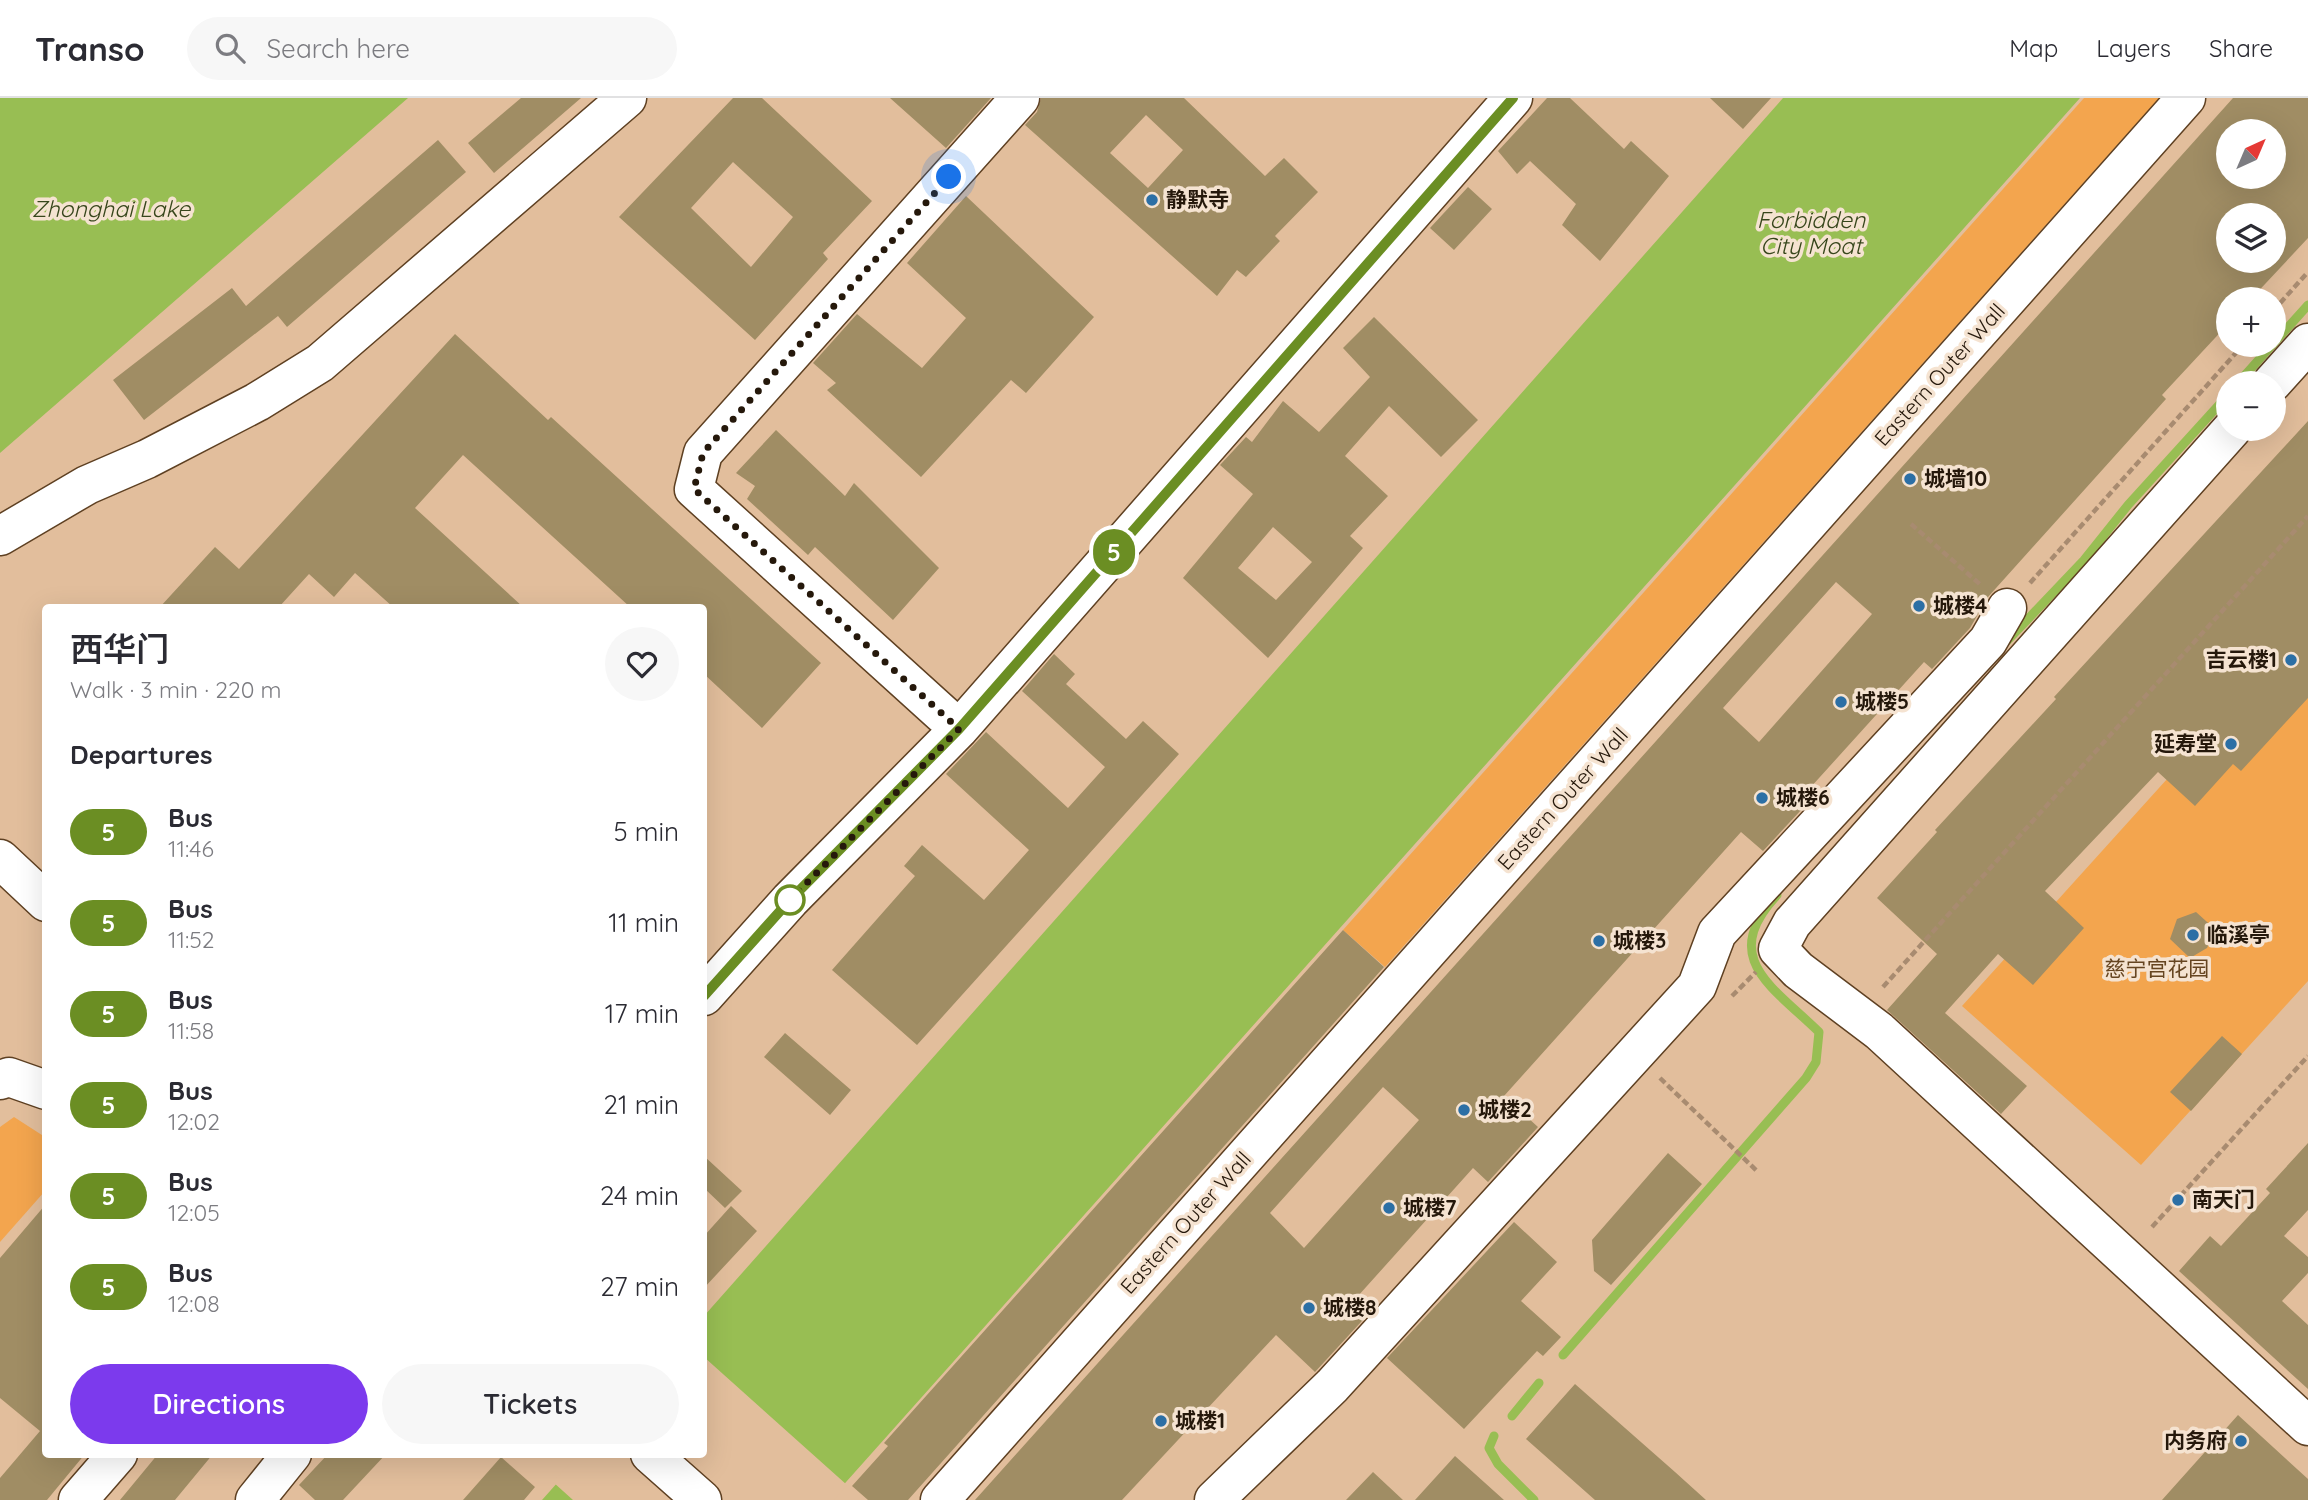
<!DOCTYPE html>
<html lang="en">
<head>
<meta charset="utf-8">
<style>
	body { margin:0; font-family:Quicksand,"Noto Sans SC",sans-serif; background:#f7f7f7; color:#2b2b33; height:100vh; display:flex; flex-direction:column; font-size:26px; white-space:nowrap }
	* { box-sizing:border-box; margin:0 }
	p { font-size:23px; color:#7c7c81 }
	.icon { flex:none; width:38px; height:38px; fill:none; stroke:currentColor; stroke-width:2; stroke-linecap:round; stroke-linejoin:round }
	.map { position:relative; flex:1; overflow:hidden }
	.side { position:absolute; left:42px; top:506px; width:665px; height:854px; display:flex; flex-direction:column; background:#fff; border-radius:7px; box-shadow:0 7px 28px #0002 }
	.side>* { flex:none }
	.badge { padding:0 14px; border-radius:23px; font-size:24px; line-height:46px }
	.needle { width:46px; rotate:44deg }
	.controls { position:absolute; left:2216px; top:21px; display:grid; gap:14px }
	.controls a { display:grid; place-items:center; width:70px; height:70px; border-radius:50%; background:#fff; box-shadow:0 7px 28px #0002; font-size:35px }
	.you { position:absolute; width:35px; height:35px; margin:-18px; border:5px solid #fff; border-radius:50%; background:#1a73e8; box-shadow:0 0 0 10px #1a73e833 }
	.map>.badge { position:absolute; translate:-50% -50%; box-shadow:0 0 0 4px #fff }
	h2 { padding:0 28px; font-size:26px; line-height:63px }
	.round { display:grid; place-items:center; flex:none; width:74px; height:74px; border-radius:37px; background:#f7f7f7 }
	.head { display:flex; align-items:center; justify-content:space-between; height:119px; padding:0 28px }
	h1 { font-size:33px; font-weight:600; line-height:52px }
	.button { display:flex; gap:14px; margin-top:auto; padding:14px 28px }
	.button a { flex:1; height:80px; border-radius:42px; background:#7c3aed; color:#fff; font-size:28px; font-weight:600; line-height:80px; text-align:center }
	.button a+a { background:#f7f7f7; color:#2b2b33 }
	ul { padding:0; list-style:none }
	li { display:flex; align-items:center; gap:21px; height:91px; padding:0 28px }
	li div { flex:1 }
	li b { display:block; font-size:26px }
	li em { font-style:normal }
	li .badge { min-width:77px; font-weight:700; text-align:center }
	header { display:flex; align-items:center; gap:42px; box-sizing:border-box; height:98px; padding:0 35px; background:#fff; border-bottom:2px solid #e1e1e2 }
	header strong { font-size:33px }
	nav { display:flex; gap:38px; margin-inline-start:auto; font-size:24px }
	.search { width:490px; height:63px; background:#f7f7f7; display:flex; align-items:center; gap:18px; box-sizing:border-box; padding:0 24px; border-radius:38px; color:#7c7c81; font-size:26px }
	.map>svg:first-child { display:block }
	.green { fill:#f3a54e }
	.water { fill:#98be53 }
	.pier { fill:#e2be9c }
	.lines { fill:none; stroke-linecap:round; stroke-linejoin:round }
	.stream { stroke:#98be53; stroke-width:9 }
	.building { fill:#a08d64; fill-rule:evenodd }
	.minor-casing { stroke:#5e4022; stroke-width:41 }
	.path { stroke:#a88b70; stroke-width:4.5; stroke-dasharray:7 3.5; stroke-linecap:butt }
	.minor { stroke:#fff; stroke-width:38 }
	.line-casing { stroke:#fff; stroke-width:16 }
	.line { stroke:#6b8e23; stroke-width:10 }
	.walk { stroke:#25180b; stroke-width:7; stroke-dasharray:0 12.6 }
	.poi-dot { fill:#2c6fa5; stroke:#f5e3d1; stroke-width:2.5 }
	.stop-dot { fill:#fff; stroke:#6b8e23; stroke-width:3.5 }
	.labels { text-anchor:middle; stroke-width:7; stroke-linejoin:round; paint-order:stroke }
	.poi-label { font-size:21px; font-weight:bold; fill:#25180b; stroke:#f5e3d1; text-anchor:start }
	.street-label { font-size:21px; fill:#25180b; stroke:#f5e3d1 }
	.park-label { font-size:21px; fill:#664521; stroke:#f5e3d1 }
	.water-label { font-size:23px; font-style:italic; fill:#37461b; stroke:#f5e3d1 }
</style>
</head>
<body>
<header>
<strong>Transo</strong>
<div class="search"><svg class="icon" aria-label="search" viewBox="0 0 24 24"><circle cx="10" cy="10" r="6"/><path d="M15 15l6 6"/></svg>Search here</div>
<nav><a>Map</a><a>Layers</a><a>Share</a></nav>
</header>
<div class="map">
<svg width="2308" height="1402" viewBox="0 0 2308 1402">
	<rect width="100%" height="100%" fill="#e2be9c"/>
	<path class="green" d="M2084,0H2159L1385,869L1343,832Z
		M2308,525V883L2141,1067L1962,908Z
		M14,1019L45,1039V1093L0,1144V1029Z"/>
	<path class="water" d="M0,0H408L0,355Z
		M1783,0H2080L830,1402H542L583,1356H704V1218Z"/>
	<path class="pier" d="M704,1259L847,1387L834,1402H573L553,1384L578,1356H704Z"/>
	<g class="lines">
		<path class="stream" d="M2273,246L2308,207
			M2238,285L2272,247
			M2007,543L2084,462L2128,407L2228,297
			M1563,1257L1806,980L1816,964L1819,934C1773,889 1718,860 1777,797
			M1512,1318L1539,1285
			M1494,1338L1489,1350L1498,1366L1534,1402"/>
	</g>
	<path class="building" d="M521,0H581L494,75L468,45Z
		M733,0H762L872,103L823,155L828,161L755,242L619,119ZM733,64L793,119L751,169L691,110Z
		M890,0H991L946,50Z
		M1041,0H1184L1265,78L1284,60L1318,94L1275,138L1280,143L1246,179L1237,172L1217,198L1025,27L1037,14ZM1146,17L1183,52L1148,90L1110,55Z
		M1547,0H1570L1624,51L1631,43L1669,78L1600,163L1562,127L1576,106L1530,63L1517,76L1498,53Z
		M1710,0H1771L1743,31Z
		M2233,0H2308V140L2251,201H2228V226L2162,297L2166,301L1988,499L1970,530L1932,571L1924,564L1810,690L1816,696L1763,753L1741,734L1504,998L1538,1029L1488,1084L1473,1070L1358,1198L1372,1212L1315,1274L1276,1237L1122,1402H975ZM2228,33H2273V79H2228ZM2228,117H2273V163H2228ZM1836,484L1872,516L1759,644L1723,610ZM1383,989L1419,1022L1304,1150L1270,1115Z
		M438,42L466,74L287,229L278,218L144,322L113,282L232,190L246,208Z
		M1468,89L1492,111L1454,152L1430,130Z
		M966,98L1094,219L1026,295L1011,282L921,379L827,292L836,285L813,265L857,216L922,270L966,220L907,165Z
		M1374,219L1478,322L1441,359L1389,308L1345,358L1388,398L1350,438L1363,450L1268,560L1183,480L1253,396L1220,367L1246,339L1252,344L1283,303L1319,334L1370,279L1343,250ZM1273,429L1312,464L1276,502L1238,470Z
		M455,236L548,322L551,319L821,565L762,630L704,576V509H630L463,357L415,410L523,509H393L355,475L334,499L309,476L279,509H160L215,449L239,471Z
		M2308,323V600L2241,673L2233,666L2195,708L2158,674L2045,793L2084,830L2033,887L1998,856L1945,915L2027,988L2001,1016L1887,912L1937,856L1877,800L1937,734L1935,732L2056,601L2054,599Z
		M776,332L845,398L854,385L939,470L893,522L815,449L808,457L747,401L755,388L736,375Z
		M1054,556L1075,576L1066,586L1126,641L1143,623L1179,656L917,947L832,872L915,778L904,768L922,747L984,802L1029,752L946,676L986,634L1068,710L1105,669L1022,593Z
		M2196,814L2216,832L2207,850L2190,860L2170,841L2177,821Z
		M1343,832L1384,869L908,1402H868L852,1388L888,1348L884,1345Z
		M785,935L851,992L830,1017L764,959Z
		M2222,938L2242,956L2191,1013L2170,994Z
		M2308,1045V1112L2284,1138L2308,1159V1175L2282,1203L2308,1227V1291L2179,1173L2210,1138L2221,1148L2270,1095L2266,1091Z
		M1668,1055L1702,1086L1611,1187L1594,1173L1592,1142Z
		M704,1058L742,1093L725,1110L704,1090Z
		M46,1106V1356H85L47,1402H0V1380L40,1333L0,1300V1160Z
		M731,1108L757,1133L704,1190V1138Z
		M1514,1124L1557,1164L1521,1203L1561,1239L1543,1258L1537,1253L1464,1331L1387,1260Z
		M1575,1286L1675,1374L1706,1402H1595L1526,1341Z
		M2238,1317L2308,1381V1402H2162Z
		M158,1356H213L175,1402H120Z
		M328,1356H386L343,1402H315L299,1387Z
		M1455,1358L1504,1402H1415Z
		M501,1359L535,1389L524,1402H463Z
		M1373,1374L1403,1402H1346Z"/>
	<g class="lines">
		<g class="minor-casing">
			<path id="minor" d="M2272,285L2308,245
				M2232,331L1792,825L1778,851L1798,872L1879,933L2308,1328
				M0,438L87,387L147,361L257,304L320,265L627,0
				M959,631L694,391L703,355L1020,0
				M0,761L46,804
				M704,898L790,802L959,631L1513,0
				M0,982L9,979L46,992
				M650,1356L702,1402
				M78,1402L118,1356
				M255,1402L292,1356
				M940,1402L2186,0
				M1214,1402L1332,1288L1697,888L1717,835L1988,543L2007,510"/>
		</g>
		<path class="path" d="M2273,213L2308,174
			M1911,426L1982,488
			M2030,485L2243,247
			M1883,889L2308,418
			M1732,898L1756,874
			M1660,980L1758,1074
			M2152,1129L2308,958"/>
		<use href="#minor" class="minor"/>
	</g>
	<g class="lines">
		<g class="line-casing">
			<path id="line" d="M704,898L790,802L959,631L1513,0"/>
		</g>
		<use href="#line" class="line"/>
		<path class="walk" d="M790,802L959,631L694,391L703,355L949,79"/>
	</g>
	<g class="poi-dot">
		<circle cx="1152" cy="102" r="7"/>
		<circle cx="1910" cy="381" r="7"/>
		<circle cx="1919" cy="508" r="7"/>
		<circle cx="2291" cy="562" r="7"/>
		<circle cx="1841" cy="604" r="7"/>
		<circle cx="2231" cy="646" r="7"/>
		<circle cx="1762" cy="700" r="7"/>
		<circle cx="2193" cy="837" r="7"/>
		<circle cx="1599" cy="843" r="7"/>
		<circle cx="1464" cy="1012" r="7"/>
		<circle cx="2178" cy="1102" r="7"/>
		<circle cx="1389" cy="1110" r="7"/>
		<circle cx="1309" cy="1210" r="7"/>
		<circle cx="1161" cy="1323" r="7"/>
		<circle cx="2241" cy="1343" r="7"/>
	</g>
	<circle class="stop-dot" cx="790" cy="802" r="14"/>
	<g class="labels">
		<g class="poi-label">
			<text x="1166" y="109">静默寺</text>
			<text x="1924" y="388">城墙10</text>
			<text x="1933" y="515">城楼4</text>
			<text x="2277" y="569" text-anchor="end">吉云楼1</text>
			<text x="1855" y="611">城楼5</text>
			<text x="2217" y="653" text-anchor="end">延寿堂</text>
			<text x="1776" y="707">城楼6</text>
			<text x="2207" y="844">临溪亭</text>
			<text x="1613" y="850">城楼3</text>
			<text x="1478" y="1019">城楼2</text>
			<text x="2192" y="1109">南天门</text>
			<text x="1403" y="1117">城楼7</text>
			<text x="1323" y="1217">城楼8</text>
			<text x="1175" y="1330">城楼1</text>
			<text x="2227" y="1350" text-anchor="end">内务府</text>
		</g>
		<g class="street-label">
			<text transform="translate(1940 277) rotate(-48)" y="7">Eastern Outer Wall</text>
			<text transform="translate(1563 701) rotate(-48)" y="7">Eastern Outer Wall</text>
			<text transform="translate(1186 1125) rotate(-48)" y="7">Eastern Outer Wall</text>
		</g>
		<g class="park-label">
			<text x="2157" y="878">慈宁宫花园</text>
		</g>
		<g class="water-label">
			<text x="111" y="119">Zhonghai Lake</text>
			<text x="1811" y="130">Forbidden<tspan x="1811" dy="26">City Moat</tspan></text>
		</g>
	</g>
</svg>
<div class="controls">
<a><svg class="needle" viewBox="-14 -14 28 28"><path d="M0-13l5 13h-10z" fill="#e53935"/><path d="M0 13l5-13h-10z" fill="#7c7c81"/></svg></a>
<a><svg class="icon" aria-label="layers" viewBox="0 0 24 24"><path d="M12 4l9 5-9 5-9-5zM3 14l9 5 9-5"/></svg></a>
<a>+</a>
<a>−</a>
</div>
<div class="you" style="left:949px;top:79px"></div>
<b class="badge" style="left:1114px;top:454px;background:#6b8e23;color:#fff">5</b>
<section class="side">
<div class="head"><div><h1>西华门</h1><p>Walk · 3 min · 220 m</p></div><a class="round"><svg class="icon" aria-label="heart" viewBox="0 0 24 24"><path d="M12 20l-8-8c-3-5 5-10 8-4 3-6 11-1 8 4z"/></svg></a></div>
<h2>Departures</h2>
<ul>
<li><span class="badge" style="background:#6b8e23;color:#fff">5</span><div><b>Bus</b><p>11:46</p></div><em>5 min</em></li>
<li><span class="badge" style="background:#6b8e23;color:#fff">5</span><div><b>Bus</b><p>11:52</p></div><em>11 min</em></li>
<li><span class="badge" style="background:#6b8e23;color:#fff">5</span><div><b>Bus</b><p>11:58</p></div><em>17 min</em></li>
<li><span class="badge" style="background:#6b8e23;color:#fff">5</span><div><b>Bus</b><p>12:02</p></div><em>21 min</em></li>
<li><span class="badge" style="background:#6b8e23;color:#fff">5</span><div><b>Bus</b><p>12:05</p></div><em>24 min</em></li>
<li><span class="badge" style="background:#6b8e23;color:#fff">5</span><div><b>Bus</b><p>12:08</p></div><em>27 min</em></li>
</ul>
<div class="button"><a>Directions</a><a>Tickets</a></div>
</section>
</div>
</body>
</html>
